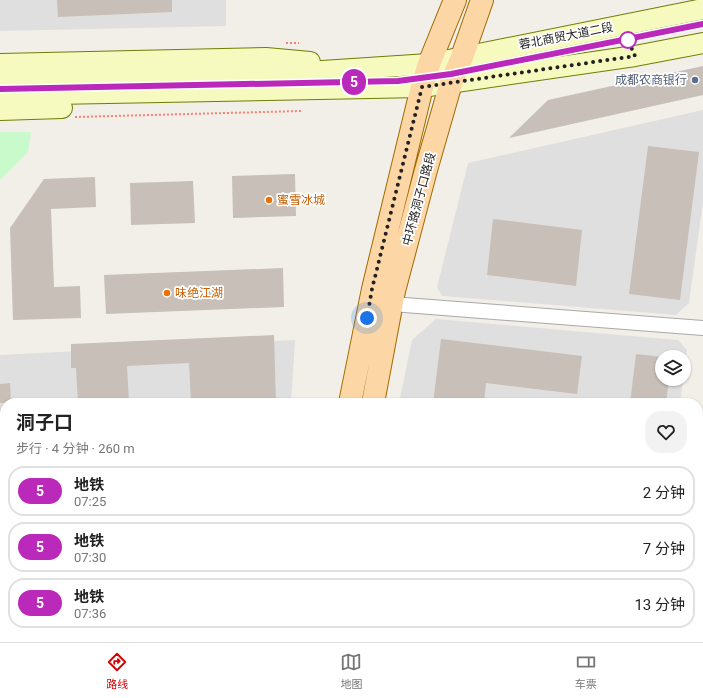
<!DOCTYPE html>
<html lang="zh">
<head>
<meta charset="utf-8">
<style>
	body { margin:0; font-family:Roboto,"Noto Sans SC",sans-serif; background:#f2f2f2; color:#222; height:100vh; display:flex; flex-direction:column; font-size:15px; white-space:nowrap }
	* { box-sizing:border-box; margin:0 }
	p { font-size:13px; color:#767676 }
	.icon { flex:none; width:22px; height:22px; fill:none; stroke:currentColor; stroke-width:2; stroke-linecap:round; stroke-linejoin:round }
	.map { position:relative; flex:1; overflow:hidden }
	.sheet { position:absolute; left:0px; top:398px; width:703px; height:244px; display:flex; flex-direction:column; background:#fff; border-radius:16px 16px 0 0; box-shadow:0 1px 3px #0004 }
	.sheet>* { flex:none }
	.badge { padding:0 8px; border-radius:13px; font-size:14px; line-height:26px }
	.controls { position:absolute; left:655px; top:350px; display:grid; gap:8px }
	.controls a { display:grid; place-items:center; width:36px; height:36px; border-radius:50%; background:#fff; box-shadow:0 1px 3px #0004; font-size:20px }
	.you { position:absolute; width:20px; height:20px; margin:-10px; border:3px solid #fff; border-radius:50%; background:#1a73e8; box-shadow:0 0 0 6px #1a73e833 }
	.map>.badge { position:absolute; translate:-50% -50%; box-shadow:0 0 0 2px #fff }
	.round { display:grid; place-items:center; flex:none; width:42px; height:42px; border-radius:16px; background:#f2f2f2 }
	.headline { display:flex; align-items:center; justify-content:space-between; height:68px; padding:0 16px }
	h1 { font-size:19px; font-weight:700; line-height:30px }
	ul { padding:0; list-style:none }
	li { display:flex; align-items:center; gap:12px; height:50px; margin:0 8px 6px; padding:0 8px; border:2px solid #e0e0e0; border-radius:16px }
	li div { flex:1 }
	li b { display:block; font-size:15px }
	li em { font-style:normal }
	li .badge { min-width:44px; font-weight:700; text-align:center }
	.tab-bar { display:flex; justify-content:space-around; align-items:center; height:56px; border-top:1px solid #e0e0e0; background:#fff; font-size:11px; color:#767676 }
	.tab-bar a { display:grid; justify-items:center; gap:2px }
	.tab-bar .selected { color:#d40000 }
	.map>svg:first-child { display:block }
	.residential { fill:#e0dfdf }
	.education { fill:#ffffe5 }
	.park { fill:#c8facc }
	.building { fill:#c7bfb8 }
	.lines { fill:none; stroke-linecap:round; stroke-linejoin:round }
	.minor-casing { stroke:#a9a9a9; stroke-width:16 }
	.tertiary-casing { stroke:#a9a9a9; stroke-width:20 }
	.secondary-casing { stroke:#707d05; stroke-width:22 }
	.primary-casing { stroke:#a06b00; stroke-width:24 }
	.path { stroke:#fa8072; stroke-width:2; stroke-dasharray:2 2; stroke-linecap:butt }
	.minor { stroke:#fff; stroke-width:14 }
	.tertiary { stroke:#fff; stroke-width:18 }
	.secondary { stroke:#f7fabf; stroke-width:20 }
	.primary { stroke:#fcd6a4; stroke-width:22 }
	.line-casing { stroke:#fff; stroke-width:9 }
	.line { stroke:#bb29bb; stroke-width:6 }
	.walk { stroke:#222; stroke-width:4; stroke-dasharray:0 7.2 }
	.stop-dot { fill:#fff; stroke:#bb29bb; stroke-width:2 }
	.service-dot { fill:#5c6f8a; stroke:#fff; stroke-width:1.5 }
	.food-dot { fill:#e8710a; stroke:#fff; stroke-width:1.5 }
	.labels { text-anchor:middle; stroke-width:3.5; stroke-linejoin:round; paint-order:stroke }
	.street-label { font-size:12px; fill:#222; stroke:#fff }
	.service-label { font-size:12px; fill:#4e5e75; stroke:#fff; text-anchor:end }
	.food-label { font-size:12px; fill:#c56008; stroke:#fff; text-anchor:start }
</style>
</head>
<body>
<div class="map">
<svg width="703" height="642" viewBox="0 0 703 642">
	<rect width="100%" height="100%" fill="#f2efe9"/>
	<path class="residential" d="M0,0H226V26L0,31Z
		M703,110V202L689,303L676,315L442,296L437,287L468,163Z
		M436,319L678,340L687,350L684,370V357H662V379H683L680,403H399L412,340Z
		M295,340L291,403H5V637H276V642H0V355Z
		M365,637H580L572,642H365Z"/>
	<path class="education" d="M594,637H673L676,642H587Z"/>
	<path class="park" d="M0,132H31L28,152L0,180Z"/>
	<path class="building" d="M57,0H172V12L58,17Z
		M703,66V95L509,138L548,100Z
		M648,146L699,152L680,300L629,294Z
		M295,174L296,216L233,218L232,176Z
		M95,177L96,207L51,209L54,287L80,286L81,318L13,320L10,228L44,179Z
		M193,181L195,223L131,225L130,183Z
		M493,219L582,230L576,286L487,275Z
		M283,268L284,307L106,314L104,275Z
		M274,335L276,403H191L189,363L127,366L129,403H78L76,368H71V344Z
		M441,339L582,356L577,394L486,383L484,403H433Z
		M636,354L662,357V379H669L666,403H630Z
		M10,383L11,403H0V384Z"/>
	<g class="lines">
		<g class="minor-casing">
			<path id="minor" d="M392,304L703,328
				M698,591L703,590
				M582,642L589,637"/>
		</g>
		<g class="tertiary-casing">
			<path id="tertiary" d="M700,455L703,430"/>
		</g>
		<g class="secondary-casing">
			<path id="secondary" d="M0,64L266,58L310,62
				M0,81L261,75L429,64L703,9
				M0,95L422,87L635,56L703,43
				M0,110L62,108"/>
		</g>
		<g class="primary-casing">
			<path id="primary" d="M350,403L373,289L422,87L429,64L455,0
				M373,403L394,291L426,170L451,83L462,57L482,0
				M317,642V637
				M340,642L341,637"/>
		</g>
		<path class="path" d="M286,43H299
			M75,117L301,111"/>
		<use href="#minor" class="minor"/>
		<use href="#tertiary" class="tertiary"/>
		<use href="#secondary" class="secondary"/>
		<use href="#primary" class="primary"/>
	</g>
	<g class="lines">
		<g class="line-casing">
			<path id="line" d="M0,89L398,81L451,74L703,24"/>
		</g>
		<use href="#line" class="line"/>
		<path class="walk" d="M367,318L372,289L422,87L635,56L628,40"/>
	</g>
	<circle class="stop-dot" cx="628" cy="40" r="8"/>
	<circle class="service-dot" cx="695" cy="80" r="4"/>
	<g class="food-dot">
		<circle cx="269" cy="200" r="4"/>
		<circle cx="167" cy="293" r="4"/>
	</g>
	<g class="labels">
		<g class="street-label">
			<text transform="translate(566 36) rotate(-11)" y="4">蓉北商贸大道二段</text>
			<text transform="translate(419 199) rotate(-75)" y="4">中环路洞子口路段</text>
		</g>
		<g class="service-label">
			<text x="687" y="84">成都农商银行</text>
		</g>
		<g class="food-label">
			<text x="277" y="204">蜜雪冰城</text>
			<text x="175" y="297">味绝江湖</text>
		</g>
	</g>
</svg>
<div class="controls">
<a><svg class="icon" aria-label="layers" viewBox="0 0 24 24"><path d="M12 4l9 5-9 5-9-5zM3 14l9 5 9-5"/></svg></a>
</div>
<div class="you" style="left:367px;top:318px"></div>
<b class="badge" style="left:354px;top:82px;background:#bb29bb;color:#fff">5</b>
<section class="sheet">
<div class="headline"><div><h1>洞子口</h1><p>步行 · 4 分钟 · 260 m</p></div><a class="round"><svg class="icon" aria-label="heart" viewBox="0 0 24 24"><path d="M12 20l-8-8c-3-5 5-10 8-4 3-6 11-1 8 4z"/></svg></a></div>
<ul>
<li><span class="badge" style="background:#bb29bb;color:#fff">5</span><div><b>地铁</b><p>07:25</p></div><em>2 分钟</em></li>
<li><span class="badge" style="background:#bb29bb;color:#fff">5</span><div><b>地铁</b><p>07:30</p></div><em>7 分钟</em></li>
<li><span class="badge" style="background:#bb29bb;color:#fff">5</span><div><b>地铁</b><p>07:36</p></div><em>13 分钟</em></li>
</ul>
</section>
</div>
<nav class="tab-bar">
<a class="selected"><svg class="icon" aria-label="directions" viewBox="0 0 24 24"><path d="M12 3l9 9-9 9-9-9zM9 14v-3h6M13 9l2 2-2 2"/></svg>路线</a>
<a><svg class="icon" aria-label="map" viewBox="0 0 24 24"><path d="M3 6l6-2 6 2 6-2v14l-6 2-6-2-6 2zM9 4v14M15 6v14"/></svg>地图</a>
<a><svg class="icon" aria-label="tickets" viewBox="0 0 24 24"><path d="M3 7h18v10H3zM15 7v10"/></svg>车票</a>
</nav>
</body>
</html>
